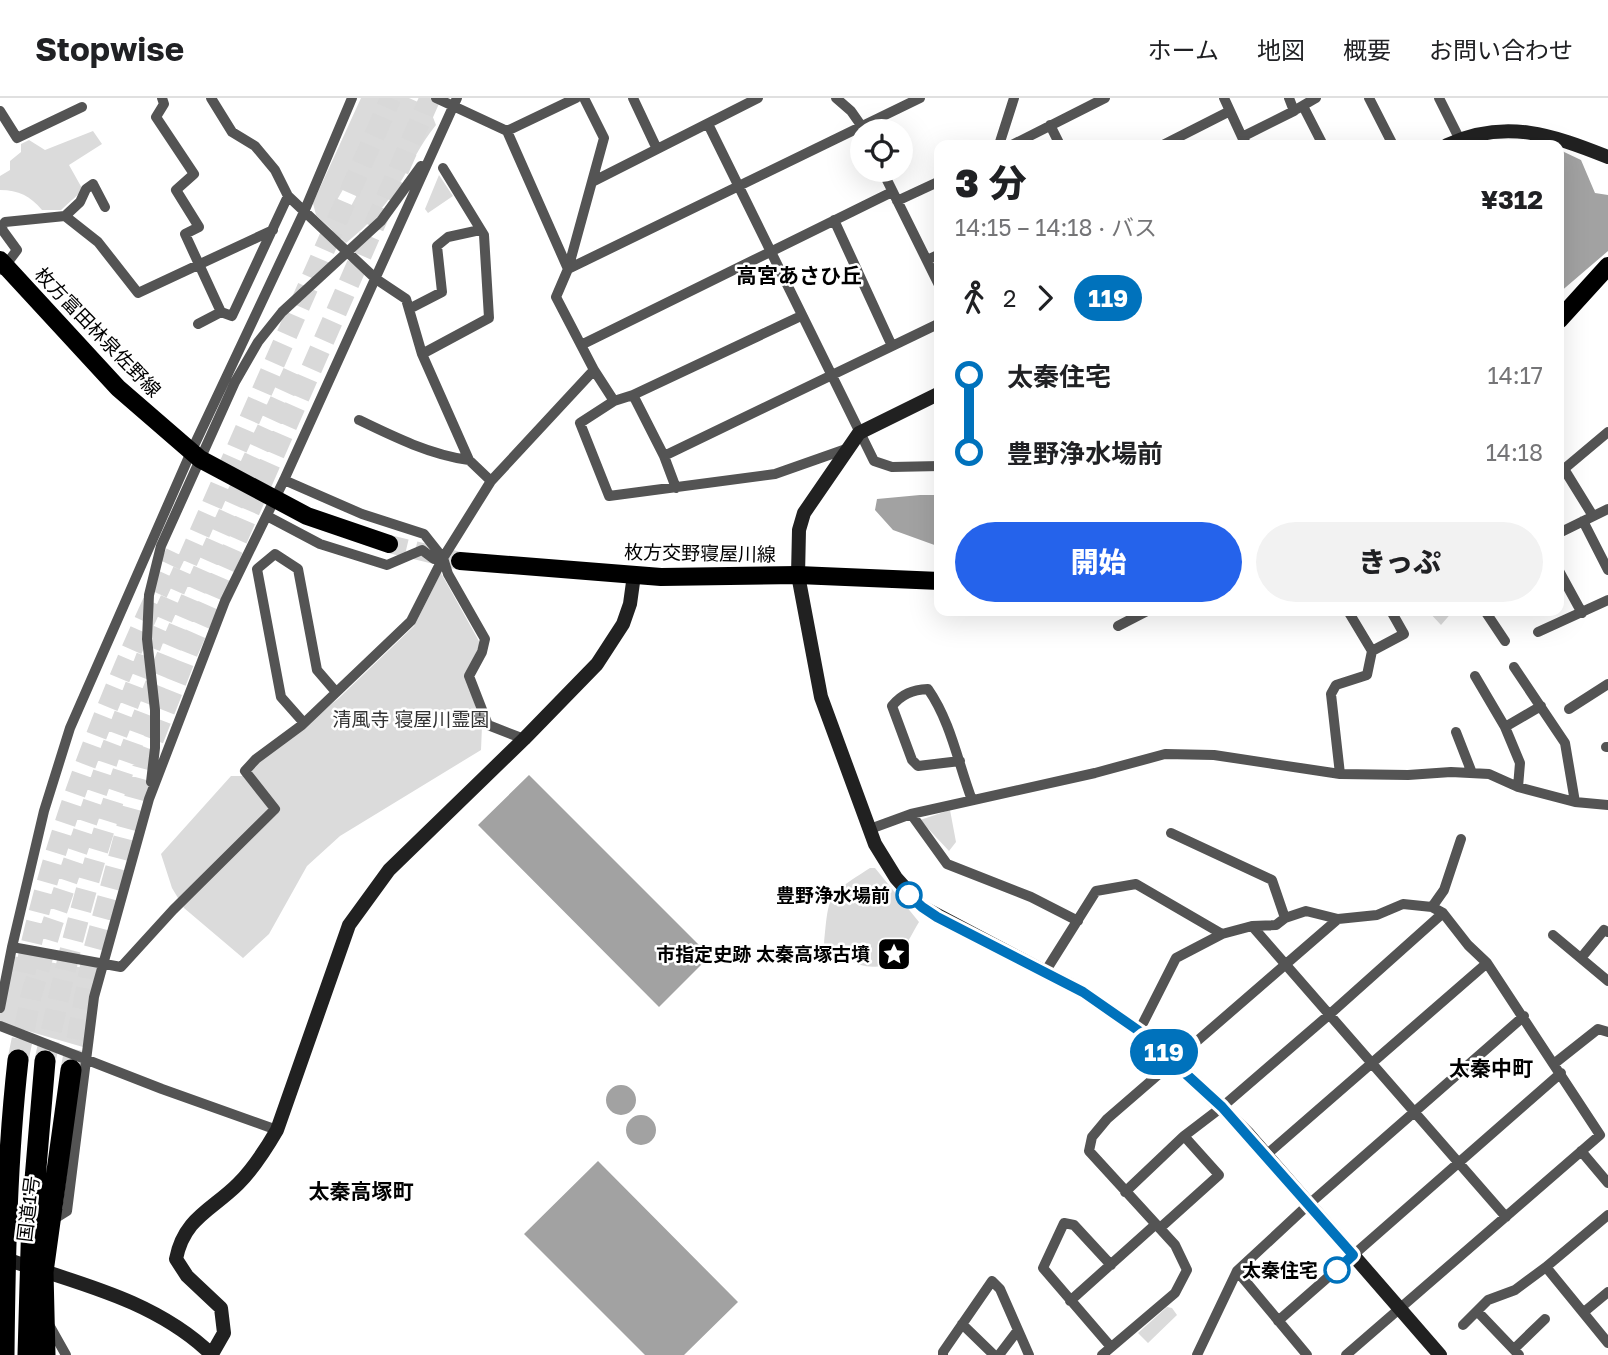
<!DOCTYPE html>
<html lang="ja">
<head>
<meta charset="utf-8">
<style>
	body { margin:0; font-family:"Golos Text","Noto Sans JP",sans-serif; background:#f2f2f2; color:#202124; height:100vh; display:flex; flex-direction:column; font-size:26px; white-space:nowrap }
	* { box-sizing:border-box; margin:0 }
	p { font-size:23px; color:#757577 }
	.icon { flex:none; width:38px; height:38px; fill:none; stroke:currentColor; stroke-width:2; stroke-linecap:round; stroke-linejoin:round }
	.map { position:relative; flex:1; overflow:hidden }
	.drawer { position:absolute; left:934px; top:42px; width:630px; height:476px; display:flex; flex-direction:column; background:#fff; border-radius:14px; box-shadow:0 7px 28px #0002 }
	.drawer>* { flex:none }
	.badge { padding:0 14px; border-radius:23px; font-size:24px; line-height:46px }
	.controls { position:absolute; left:850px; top:21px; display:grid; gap:14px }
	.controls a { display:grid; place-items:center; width:63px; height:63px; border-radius:50%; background:#fff; box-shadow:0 7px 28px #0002; font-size:35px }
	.map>.badge { position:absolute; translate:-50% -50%; box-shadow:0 0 0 4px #fff }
	.legs { display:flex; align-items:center; gap:10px; height:77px; padding:0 21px; font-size:23px }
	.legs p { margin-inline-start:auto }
	.head { display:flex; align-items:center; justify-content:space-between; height:119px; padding:0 21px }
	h1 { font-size:38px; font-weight:800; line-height:52px }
	.action { display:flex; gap:14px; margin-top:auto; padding:14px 21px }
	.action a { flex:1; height:80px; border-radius:42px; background:#2563eb; color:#fff; font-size:28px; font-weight:800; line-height:80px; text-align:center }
	.action a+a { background:#f2f2f2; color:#202124 }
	ul { padding:0 21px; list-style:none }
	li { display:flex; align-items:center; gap:24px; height:77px; font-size:26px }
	li i { display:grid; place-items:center; width:10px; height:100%; margin:0 9px; background:currentColor }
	li i::after { content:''; width:18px; height:18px; margin:-9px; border:5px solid; border-radius:50%; background:#fff }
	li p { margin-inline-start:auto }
	li:first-child i { background:linear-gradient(#0000 50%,currentColor 0) }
	li:last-child i { background:linear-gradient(currentColor 50%,#0000 0) }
	header { display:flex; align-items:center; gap:42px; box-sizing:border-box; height:98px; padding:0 35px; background:#fff; border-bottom:2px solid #e0e0e0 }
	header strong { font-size:33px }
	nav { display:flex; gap:38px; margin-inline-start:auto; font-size:24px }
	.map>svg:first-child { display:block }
	.green { fill:#dbdbdb; fill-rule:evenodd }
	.water { fill:#a2a2a2 }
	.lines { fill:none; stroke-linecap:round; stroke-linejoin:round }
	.primary-tunnel { stroke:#d9d9d9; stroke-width:18; stroke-dasharray:18 9; stroke-linecap:butt }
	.highway-tunnel { stroke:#d9d9d9; stroke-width:21; stroke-dasharray:21 10; stroke-linecap:butt }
	.street { stroke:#545454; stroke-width:10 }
	.secondary { stroke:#212121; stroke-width:14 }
	.primary { stroke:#000; stroke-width:18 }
	.highway { stroke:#000; stroke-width:21 }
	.line-1-casing { stroke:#fff; stroke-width:16 }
	.line-1 { stroke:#0072bc; stroke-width:10 }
	.stop-1-dot { fill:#fff; stroke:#0072bc; stroke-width:3.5 }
	.labels { text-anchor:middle; stroke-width:5; stroke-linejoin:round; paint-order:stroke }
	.street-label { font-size:19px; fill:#000; stroke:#fff }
	.park-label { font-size:19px; fill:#323232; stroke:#fff }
	.stop-label { font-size:19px; font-weight:bold; fill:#000; stroke:#fff; text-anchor:end }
	.poi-label { font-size:19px; font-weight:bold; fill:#000; stroke:#fff; text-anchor:end }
	.neighbourhood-label { font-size:21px; font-weight:bold; fill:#000; stroke:#fff }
</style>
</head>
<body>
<header>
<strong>Stopwise</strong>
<nav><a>ホーム</a><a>地図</a><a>概要</a><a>お問い合わせ</a></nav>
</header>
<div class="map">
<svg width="1608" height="1257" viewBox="0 0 1608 1257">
	<rect width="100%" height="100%" fill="#fff"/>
	<path class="green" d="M361,0H409L429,9L436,27C419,48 412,66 398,88C384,110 366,129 346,145L316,117L313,105ZM345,88L358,95L350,110L337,102Z
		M93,33L102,46L69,67L83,92L61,112H42C30,98 19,92 0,92V78L10,72V63L21,54V46L29,42L45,52Z
		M439,77L453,98L428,115L425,111Z
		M441,475L480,545L466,580L482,628L481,652L340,738L307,768L269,836L243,860L184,810L172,790L161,756L231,678H242L339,600L414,528Z
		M1428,513H1453L1441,527Z
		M950,712L956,744L949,753L920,722Z
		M870,770H875L919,824C912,835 904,854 894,861C870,880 845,860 824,847C829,796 826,798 870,770Z
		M12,858L97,872L83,949L0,925V903Z
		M1167,1209L1172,1210L1177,1217L1148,1245L1138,1235Z"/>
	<path class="water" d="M1562,53L1581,62L1595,95L1608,97V153L1559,195V64Z
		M920,397H940V449L893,432L875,412L877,401Z
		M529,677L710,858L659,909L478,727Z
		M606 1002a15 15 0 1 1 30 0a15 15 0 1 1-30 0Z
		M626 1032a15 15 0 1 1 30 0a15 15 0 1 1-30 0Z
		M598,1063L738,1204L684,1257H645L524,1136Z"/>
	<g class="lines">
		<path class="primary-tunnel" d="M389,446L460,463"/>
		<path class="highway-tunnel" d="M25,875C55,729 112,589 176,455
			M18,962L31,898L52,827L111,652L154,539L391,0
			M45,963C66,860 94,756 129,656C177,523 238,395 297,266
			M71,972L93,855L144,665L188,553L430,0"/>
		<path class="street" d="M162,0L164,6L156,19L194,76L176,92L199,129L185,136L221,214
			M211,0L232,34L255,48L275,72L288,98L376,181L406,201L422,256L469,362L491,383
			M436,0L507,33L568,171L556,199L594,272L491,383L443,460
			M633,0L657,51
			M836,0L851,13L865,33
			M1224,0L1242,39
			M1369,0L1393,47
			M1439,0L1460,42
			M1303,8L1323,47
			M1297,11L1316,0
			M0,13L17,40L82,9
			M708,26L874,363L892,369L940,368
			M1050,27L1060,47
			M507,33L576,0
			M999,47L1014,0
			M1012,47L1105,0
			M1163,47L1230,13
			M1247,47L1242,39L1294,13L1289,0
			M882,72L940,189
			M592,84L758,0
			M897,103L940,83
			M65,118L80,104L86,91L93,86L105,109
			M834,122L892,248
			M927,162L940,156
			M568,171L920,0
			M568,171L604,40L584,0
			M2,172L17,152L1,130L5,124L65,118L98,144L138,195L273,132
			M409,211L442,194L437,148L448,139L480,132
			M198,226L221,214L232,218L288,98
			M581,247L892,94
			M422,256L489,220L484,137L443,70
			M594,272L614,303L633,297L664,358L940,225
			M633,297L801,218
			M614,303L580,325L609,398L775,376L846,351
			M359,322C394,339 431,357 469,362
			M664,358L676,390
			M284,382L362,416L424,436L443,460
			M267,418L320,446L387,467L422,452L434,461L443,460
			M1593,418L1564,371L1608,334
			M1583,423L1608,472
			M1559,435L1608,411
			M1559,473L1582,515
			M1485,513L1505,543
			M1118,528L1147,513
			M1538,534L1608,502
			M1372,553L1404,536L1391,513
			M1514,569L1565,645L1575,704
			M1475,578L1505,629L1520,665L1518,689
			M1569,611L1608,586
			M304,625L281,599L257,471L275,456L298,471L317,572L336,594
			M1505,629L1541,608
			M1456,634L1472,675
			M1606,649H1608
			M960,663L918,668L912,662L892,608C902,596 912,592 928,591C951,624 958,665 972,702
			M1340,676L1331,596L1336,587L1367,577L1372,553L1348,513
			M151,684L155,650V612L147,541L149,497L161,448L235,284L258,244L282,214L381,123L421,68
			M911,716L947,766L1031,799L1078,823
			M870,731L911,716L1095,675L1165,656L1214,657L1340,676L1408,677L1451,674L1489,676L1518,689L1575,704L1608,707
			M1171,735L1272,782L1285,820
			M1432,809L1444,792L1461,741
			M1252,828L1506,1119
			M1553,837L1608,883
			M12,849L121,869L173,812L275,711L245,673L256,661L302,627L411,523L443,460L448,476L485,541L482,554L469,578L488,627L524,641
			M1581,860L1604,832L1608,834
			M1045,874L1096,793L1136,786L1222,836
			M0,910L12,849L44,713L70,630L191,354L304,114L352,0
			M0,928L162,991L277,1032
			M1139,933L1176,860L1222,836L1252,828L1276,827L1285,820L1306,813L1338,821L1377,817L1403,806L1432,809L1443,815L1468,847L1487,865L1600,1037L1346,1257
			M1555,965L1598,931L1608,934
			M1581,1053L1608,1085
			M1266,1057L1487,865
			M1125,1094L1184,1038L1222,1009L1330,916L1443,815
			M51,1123L67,1113L94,899L149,701L225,503L284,382L457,0
			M1160,1130L1219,1077L1184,1038
			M1111,1167L1074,1127L1064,1125L1043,1170L1111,1249
			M1546,1169L1608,1245
			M1237,1173L1307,1257
			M1070,1203L1156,1126
			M1477,1213L1519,1257
			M1584,1214L1608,1194
			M1278,1223L1561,975
			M48,1225L66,1257
			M962,1226L994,1257
			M1463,1227L1488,1202L1515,1192L1546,1169L1608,1117
			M1514,1251L1545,1221
			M943,1257V1254L992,1183L1000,1191L1029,1257
			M999,1257L1018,1232
			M1102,1257L1175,1195L1187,1172L1175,1147L1089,1053L1092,1039L1107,1021L1338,821
			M1197,1257L1237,1173L1308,1107L1524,918"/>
		<path class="secondary" d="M1447,47C1505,20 1553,37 1608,59
			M940,295L859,335L804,415L799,432L798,477L821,599L875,746L896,780L922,809L1083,894L1139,933L1175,964L1248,1036L1440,1257
			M0,1159C73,1184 155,1201 212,1257
			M212,1256L224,1235L221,1210L187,1178L176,1161C184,1120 212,1112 238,1086C254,1070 266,1051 277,1032L349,827L389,772L524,641L597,566L623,526L630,506L634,477"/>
		<path class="primary" d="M0,162L118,290L200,361L307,418L389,446
			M1559,222L1608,168
			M460,463L661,479L798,477L940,483"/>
		<path class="highway" d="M4,1257C5,1158 7,1060 18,962
			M28,1257L32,1117L45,963
			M45,1257L43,1174L71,972"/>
	</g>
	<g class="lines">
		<g class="line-1-casing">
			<path id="line-1" d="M909,797L922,809L937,819L1083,894L1139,933L1222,1009L1353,1157L1337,1172"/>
		</g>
		<use href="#line-1" class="line-1"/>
	</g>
	<defs>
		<g id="sight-square" transform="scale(1.75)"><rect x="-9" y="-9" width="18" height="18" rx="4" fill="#000" stroke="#fff"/><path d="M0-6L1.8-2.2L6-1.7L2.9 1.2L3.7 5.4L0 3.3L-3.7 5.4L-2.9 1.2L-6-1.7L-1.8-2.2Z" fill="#fff"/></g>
	</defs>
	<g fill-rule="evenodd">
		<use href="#sight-square" x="894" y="856"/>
	</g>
	<g class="stop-1-dot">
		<circle cx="909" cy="797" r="12"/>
		<circle cx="1337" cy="1172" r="12"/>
	</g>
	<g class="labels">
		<g class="street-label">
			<text transform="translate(98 234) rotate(46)" y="7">枚方富田林泉佐野線</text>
			<text transform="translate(700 455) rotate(1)" y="7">枚方交野寝屋川線</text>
			<text transform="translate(28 1111) rotate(-83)" y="7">国道1号</text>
		</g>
		<g class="park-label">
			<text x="411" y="628">清風寺 寝屋川霊園</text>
		</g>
		<g class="stop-label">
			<text x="890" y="804">豊野浄水場前</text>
			<text x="1318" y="1179">太秦住宅</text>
		</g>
		<g class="poi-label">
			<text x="870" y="863">市指定史跡 太秦高塚古墳</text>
		</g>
		<g class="neighbourhood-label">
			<text x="799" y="185">高宮あさひ丘</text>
			<text x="1491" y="978">太秦中町</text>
			<text x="361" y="1101">太秦高塚町</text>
		</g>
	</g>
</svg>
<div class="controls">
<a><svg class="icon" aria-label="locate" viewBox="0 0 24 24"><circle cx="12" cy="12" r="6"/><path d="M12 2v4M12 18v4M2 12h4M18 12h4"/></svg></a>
</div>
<b class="badge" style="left:1164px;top:954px;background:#0072bc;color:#fff">119</b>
<section class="drawer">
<div class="head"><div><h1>3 分</h1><p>14:15 – 14:18 · バス</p></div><b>¥312</b></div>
<div class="legs"><svg class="icon" aria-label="walk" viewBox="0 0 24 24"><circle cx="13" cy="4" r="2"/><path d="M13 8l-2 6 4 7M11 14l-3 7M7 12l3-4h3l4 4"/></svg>2<svg class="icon" aria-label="forward" viewBox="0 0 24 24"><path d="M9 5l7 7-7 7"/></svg><b class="badge" style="background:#0072bc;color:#fff">119</b></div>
<ul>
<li><i style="color:#0072bc"></i><b>太秦住宅</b><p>14:17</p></li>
<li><i style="color:#0072bc"></i><b>豊野浄水場前</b><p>14:18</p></li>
</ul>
<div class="action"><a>開始</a><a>きっぷ</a></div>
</section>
</div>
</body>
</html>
